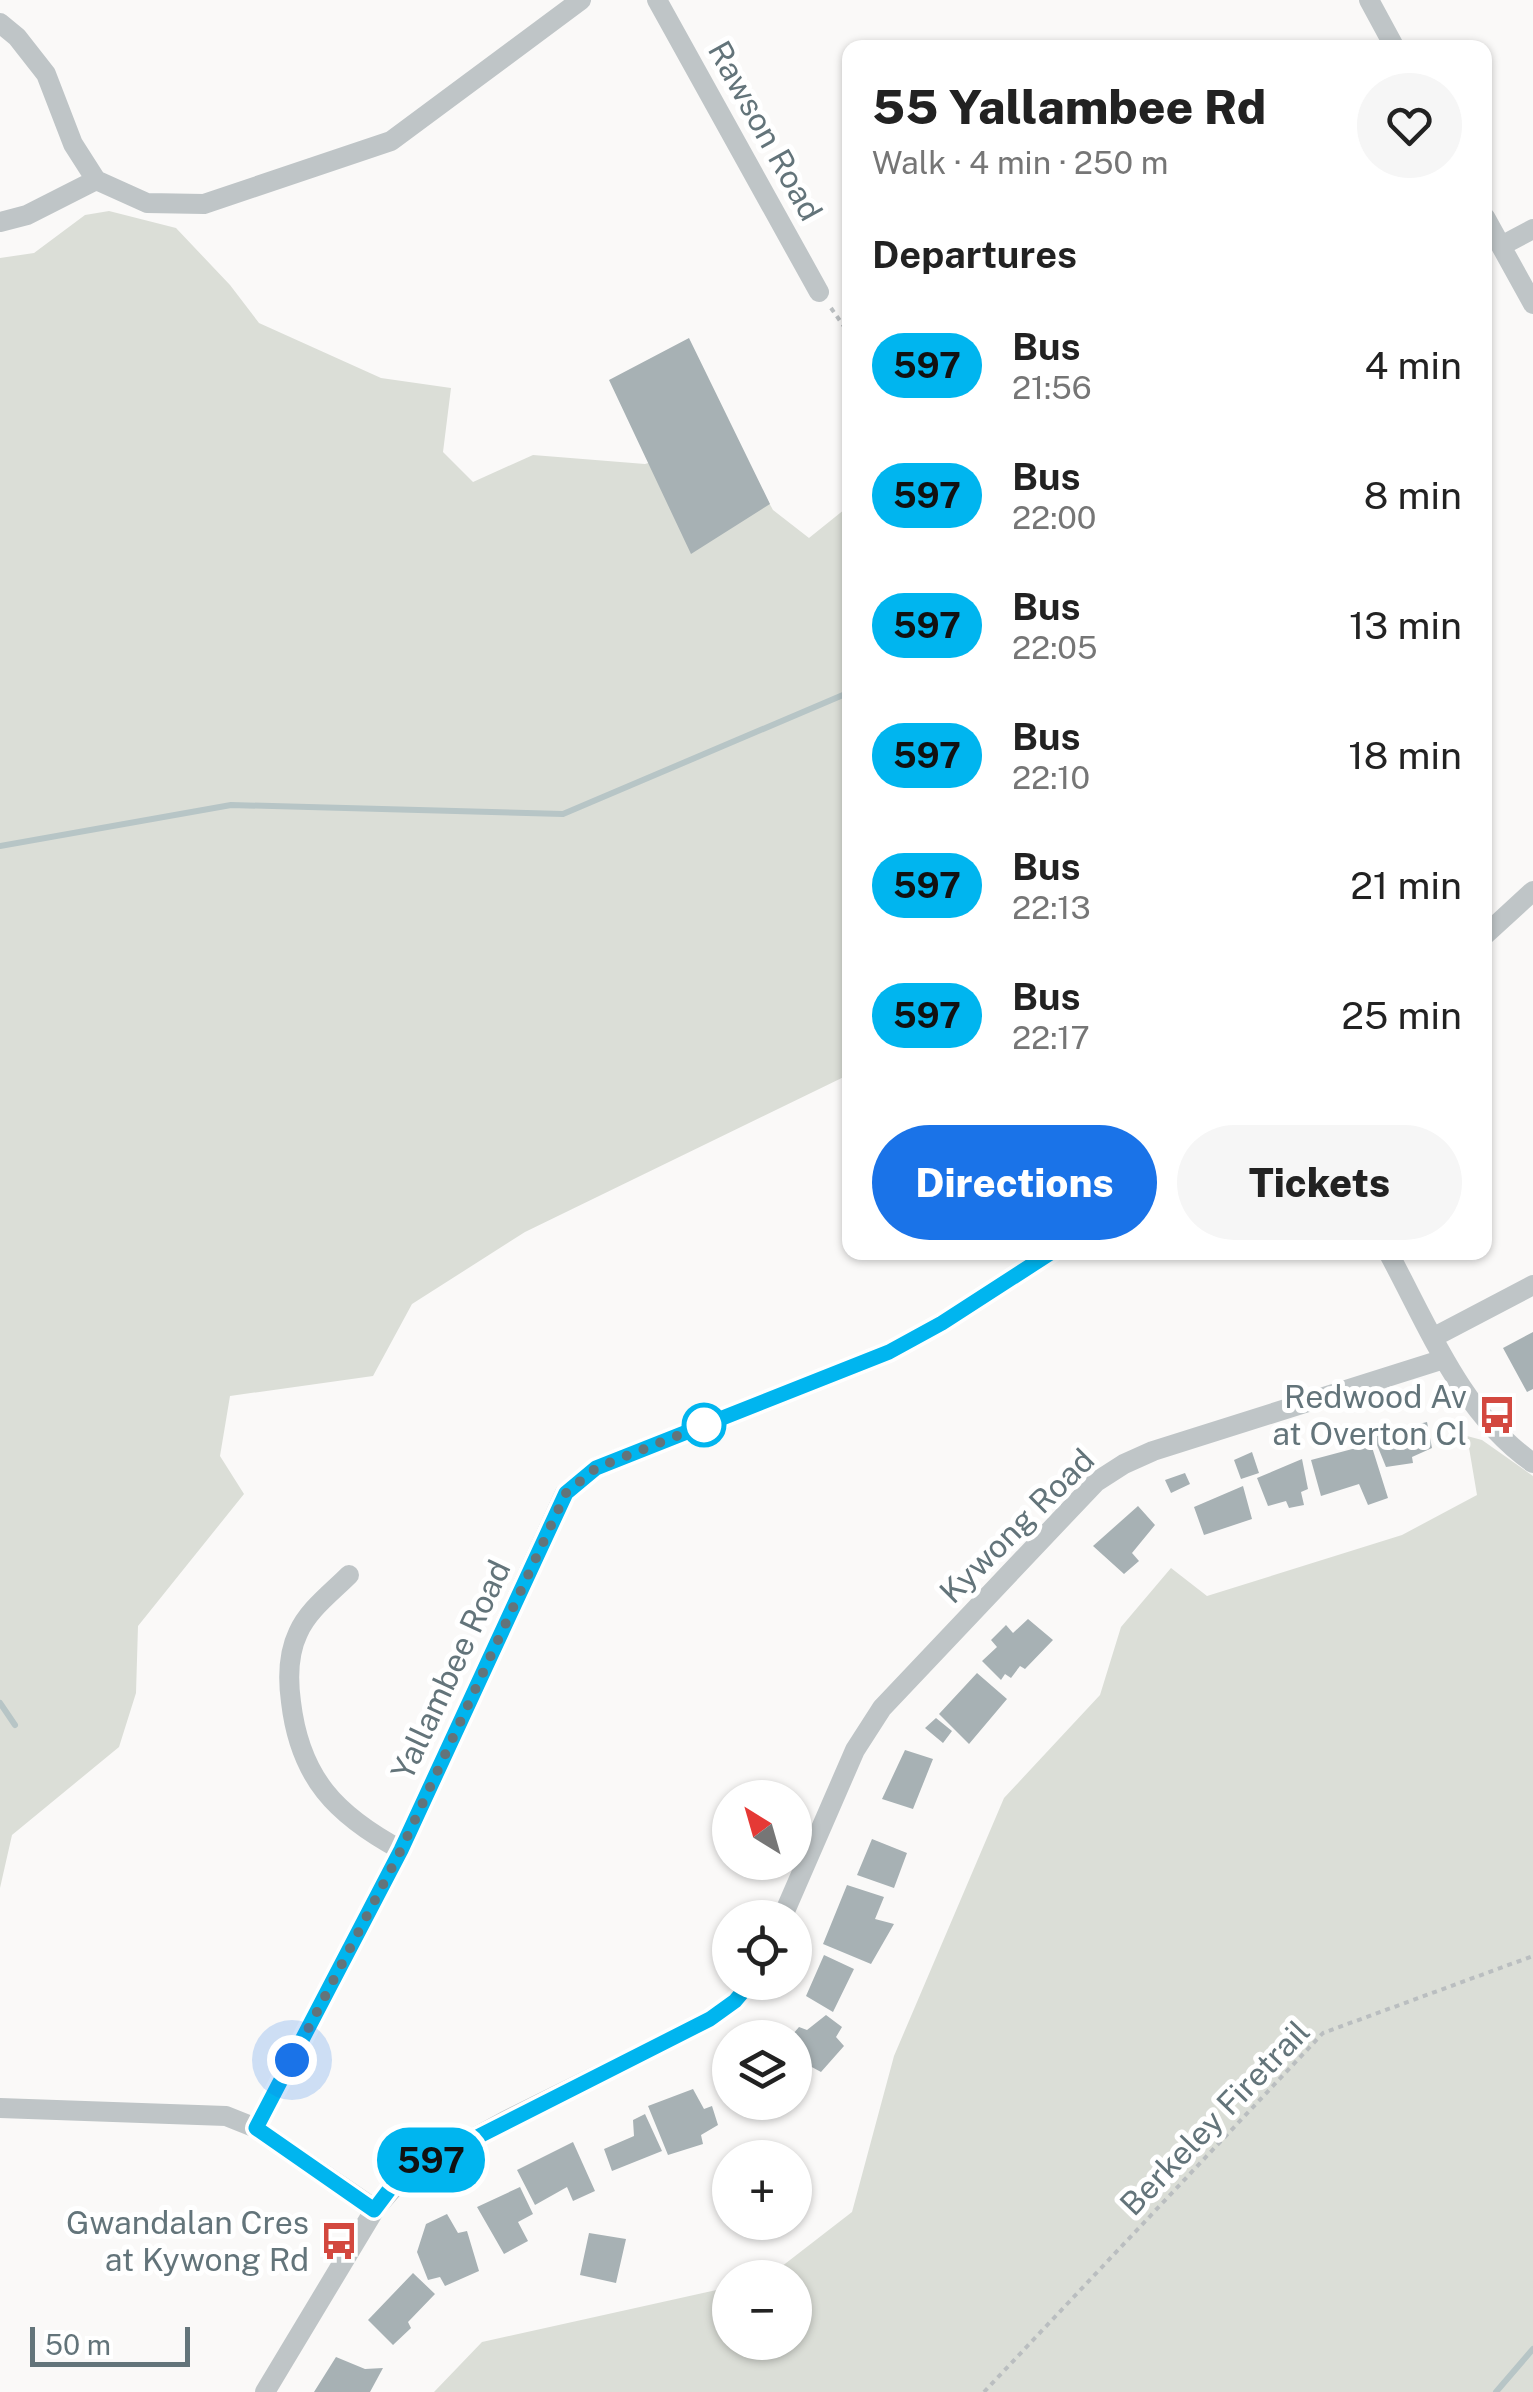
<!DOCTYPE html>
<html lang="en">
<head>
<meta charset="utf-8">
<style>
	body { margin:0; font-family:"Public Sans",sans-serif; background:#f6f6f6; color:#222; height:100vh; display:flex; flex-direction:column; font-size:38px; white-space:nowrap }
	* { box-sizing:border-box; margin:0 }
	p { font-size:32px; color:#767676 }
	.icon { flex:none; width:55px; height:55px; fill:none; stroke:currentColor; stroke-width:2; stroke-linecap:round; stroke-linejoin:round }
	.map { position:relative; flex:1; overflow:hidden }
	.sheet { position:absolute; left:842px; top:40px; width:650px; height:1220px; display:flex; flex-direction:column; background:#fff; border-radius:20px; box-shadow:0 2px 8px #0004 }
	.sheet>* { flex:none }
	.badge { padding:0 20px; border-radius:32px; font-size:35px; line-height:65px }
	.needle { width:65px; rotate:323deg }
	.controls { position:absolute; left:712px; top:1780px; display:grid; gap:20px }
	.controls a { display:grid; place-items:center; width:100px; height:100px; border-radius:50%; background:#fff; box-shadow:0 2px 8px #0004; font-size:50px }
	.scale { position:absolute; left:30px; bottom:25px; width:160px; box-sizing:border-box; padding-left:10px; border:5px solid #63747a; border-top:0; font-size:28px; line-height:35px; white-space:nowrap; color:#63747a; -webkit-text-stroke:8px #fff; paint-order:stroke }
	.you { position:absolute; width:50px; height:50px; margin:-25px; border:8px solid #fff; border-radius:50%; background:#1a73e8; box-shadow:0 0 0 15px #1a73e833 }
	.map>.badge { position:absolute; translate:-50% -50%; box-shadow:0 0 0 5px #fff }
	h2 { padding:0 30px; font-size:38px; line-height:90px }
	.round { display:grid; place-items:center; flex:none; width:105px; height:105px; border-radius:52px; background:#f6f6f6 }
	.head { display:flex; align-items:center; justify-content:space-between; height:170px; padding:0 30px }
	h1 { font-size:48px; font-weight:800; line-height:75px }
	.primary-button { display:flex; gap:20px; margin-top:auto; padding:20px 30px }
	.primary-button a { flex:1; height:115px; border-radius:60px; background:#1a73e8; color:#fff; font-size:40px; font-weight:800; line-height:115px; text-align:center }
	.primary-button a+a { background:#f6f6f6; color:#222 }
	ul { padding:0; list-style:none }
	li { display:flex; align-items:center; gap:30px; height:130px; padding:0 30px }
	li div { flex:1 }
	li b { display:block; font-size:38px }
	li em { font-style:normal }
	li .badge { min-width:110px; font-weight:700; text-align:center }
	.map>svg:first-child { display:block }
	.green { fill:#dbded7 }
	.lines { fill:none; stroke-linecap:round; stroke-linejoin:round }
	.stream { stroke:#b7c5c6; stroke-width:6 }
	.building { fill:#a7b1b4 }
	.path { stroke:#babec0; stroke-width:4; stroke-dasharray:5 5; stroke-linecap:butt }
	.minor { stroke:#bfc5c7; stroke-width:20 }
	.line-casing { stroke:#fff; stroke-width:22 }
	.line { stroke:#00b5ef; stroke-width:15 }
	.walk { stroke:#63747a; stroke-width:10; stroke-dasharray:0 18 }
	.stop-dot { fill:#fff; stroke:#00b5ef; stroke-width:5 }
	.labels { text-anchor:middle; stroke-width:10; stroke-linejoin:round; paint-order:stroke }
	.street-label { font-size:32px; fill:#63747a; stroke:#fff }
	.poi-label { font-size:32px; fill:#63747a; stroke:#fff; text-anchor:end }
</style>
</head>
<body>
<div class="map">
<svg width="1533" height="2392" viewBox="0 0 1533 2392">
	<rect width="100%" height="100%" fill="#faf9f8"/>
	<path class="green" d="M109,211L176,228L230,285L259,323L381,378L451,388L443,452L473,482L533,455L645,464L733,437L773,510L809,538L850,505V1074L525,1232L412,1304L373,1376L230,1396L220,1456L244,1494L138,1626L136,1693L119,1747L12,1835L0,1888V258L34,253L85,215Z
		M1467,1436L1482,1440L1533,1476V2392H434L482,2342L730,2287V2342H795V2278L768,2277L852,2212L894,2056L1004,1798L1100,1695L1121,1627L1171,1568L1207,1596L1402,1535L1477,1495Z"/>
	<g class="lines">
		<path class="stream" d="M0,846L231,805L563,814L850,692
			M0,1703L15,1725
			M1496,2392L1533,2349"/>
	</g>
	<path class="building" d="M689,338L770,504L691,554L609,380Z
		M1533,1332V1389L1527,1392L1503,1348Z
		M1427,1422L1432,1448L1412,1457L1413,1463L1386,1467L1373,1435Z
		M1371,1444L1388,1498L1368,1505L1359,1484L1321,1496L1311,1460Z
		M1252,1452L1259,1473L1241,1479L1234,1460Z
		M1302,1459L1308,1489L1301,1492L1304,1505L1289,1508L1286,1501L1268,1506L1257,1478Z
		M1185,1473L1190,1484L1171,1493L1165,1480Z
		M1243,1486L1252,1519L1204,1535L1194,1507Z
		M1138,1506L1155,1525L1132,1553L1139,1561L1124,1574L1093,1546Z
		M1028,1619L1053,1640L1025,1669L1020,1666L1011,1678L1005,1674L1001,1680L982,1661L997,1647L991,1640L1006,1625L1013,1633Z
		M977,1673L1007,1699L969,1744L939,1714Z
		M936,1718L952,1731L943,1743L925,1728Z
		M905,1750L933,1759L913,1809L882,1799Z
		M872,1839L907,1853L894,1888L857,1875Z
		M847,1885L884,1897L875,1919L894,1924L871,1964L823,1944Z
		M824,1955L854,1969L833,2012L806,1996Z
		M826,2015L842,2027L836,2037L844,2046L821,2072L795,2058V2038H778L787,2029L793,2034L799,2027L807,2030Z
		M693,2089L704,2109L712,2106L718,2125L701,2135L703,2144L668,2155L648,2106Z
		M743,2102H768L770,2107L751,2117Z
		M645,2114L662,2151L612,2171L604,2149L634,2136L633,2120Z
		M573,2142L595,2191L573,2201L567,2187L535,2205L517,2170Z
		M520,2187L533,2214L518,2222L528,2241L504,2254L477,2207Z
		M447,2214L458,2233L467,2231L479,2271L445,2286L440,2277L428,2280L417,2252L426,2224Z
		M589,2233L626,2239L616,2283L580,2275Z
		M413,2273L435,2294L408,2322L411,2328L393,2345L368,2320Z
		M336,2357L365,2369L383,2368L370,2392H314Z"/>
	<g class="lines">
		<path class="path" d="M831,308L850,335
			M984,2392L1323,2033L1533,1956"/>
		<path class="minor" d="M657,0L819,292
			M1369,0L1395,48
			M0,23L17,37L46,74L73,144L96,180
			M1485,217L1533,304
			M0,222L27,215L96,180L147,203L204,204L391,141L581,0
			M1501,246L1533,229
			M1485,935L1533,891
			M1388,1252C1428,1326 1462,1414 1533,1463
			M1434,1337L1533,1285
			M349,1575C331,1593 308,1610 298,1633C288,1654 288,1680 291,1702C300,1778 336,1815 401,1850
			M782,1918L855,1750L882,1708L1096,1482L1124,1464L1153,1451L1444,1359
			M0,2108L226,2116L256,2128L375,2209
			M256,2128L401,1850L565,1493L597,1467L889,1352L942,1323L1052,1252
			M265,2392L375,2209L404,2176L505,2121L711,2019L735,2001L751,1982"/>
	</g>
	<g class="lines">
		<g class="line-casing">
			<path id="line" d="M751,1982L735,2001L710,2019L416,2168L392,2186L374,2210L256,2128L401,1850L566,1493L596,1468L889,1352L942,1323L1052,1252"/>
		</g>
		<use href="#line" class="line"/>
		<path class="walk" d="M292,2060L401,1850L566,1493L596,1468L717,1420L704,1425"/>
	</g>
	<defs>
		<g id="bus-bare" transform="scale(3)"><path d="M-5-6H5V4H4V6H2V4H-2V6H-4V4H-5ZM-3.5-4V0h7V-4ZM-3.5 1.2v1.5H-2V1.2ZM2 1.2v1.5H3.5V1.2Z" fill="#d3483f" stroke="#fff" stroke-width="2.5" paint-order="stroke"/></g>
	</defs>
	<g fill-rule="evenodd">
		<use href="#bus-bare" x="1497" y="1415"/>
		<use href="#bus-bare" x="339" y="2241"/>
	</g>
	<circle class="stop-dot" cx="704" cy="1425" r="20"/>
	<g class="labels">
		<g class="street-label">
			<text transform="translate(765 131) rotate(61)" y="11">Rawson Road</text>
			<text transform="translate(1017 1526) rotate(-45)" y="11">Kywong Road</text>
			<text transform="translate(451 1670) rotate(-65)" y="11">Yallambee Road</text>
			<text transform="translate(1215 2118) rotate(-46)" y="11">Berkeley Firetrail</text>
		</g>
		<g class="poi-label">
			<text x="1467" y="1408">Redwood Av<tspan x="1467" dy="37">at Overton Cl</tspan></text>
			<text x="309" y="2234">Gwandalan Cres<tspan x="309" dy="37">at Kywong Rd</tspan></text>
		</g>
	</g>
</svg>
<div class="controls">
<a><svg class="needle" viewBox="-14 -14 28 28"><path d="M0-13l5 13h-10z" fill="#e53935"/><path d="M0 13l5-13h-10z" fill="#767676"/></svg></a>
<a><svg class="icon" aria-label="locate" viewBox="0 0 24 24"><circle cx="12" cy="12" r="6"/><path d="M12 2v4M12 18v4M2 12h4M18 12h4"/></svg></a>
<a><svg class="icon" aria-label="layers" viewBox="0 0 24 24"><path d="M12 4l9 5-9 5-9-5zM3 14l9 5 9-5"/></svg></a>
<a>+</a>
<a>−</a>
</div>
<div class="scale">50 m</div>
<div class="you" style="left:292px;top:2060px"></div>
<b class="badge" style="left:431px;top:2160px;background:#00b5ef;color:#111">597</b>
<section class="sheet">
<div class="head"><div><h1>55 Yallambee Rd</h1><p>Walk · 4 min · 250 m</p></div><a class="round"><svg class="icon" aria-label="heart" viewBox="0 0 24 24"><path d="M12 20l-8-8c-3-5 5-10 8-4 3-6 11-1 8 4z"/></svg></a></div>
<h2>Departures</h2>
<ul>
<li><span class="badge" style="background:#00b5ef;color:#111">597</span><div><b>Bus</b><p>21:56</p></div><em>4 min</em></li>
<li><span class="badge" style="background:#00b5ef;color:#111">597</span><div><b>Bus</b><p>22:00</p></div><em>8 min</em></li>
<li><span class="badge" style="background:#00b5ef;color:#111">597</span><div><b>Bus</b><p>22:05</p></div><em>13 min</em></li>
<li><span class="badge" style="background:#00b5ef;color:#111">597</span><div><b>Bus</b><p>22:10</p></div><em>18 min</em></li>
<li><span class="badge" style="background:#00b5ef;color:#111">597</span><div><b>Bus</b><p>22:13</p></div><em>21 min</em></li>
<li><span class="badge" style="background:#00b5ef;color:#111">597</span><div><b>Bus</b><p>22:17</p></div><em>25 min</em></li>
</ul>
<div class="primary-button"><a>Directions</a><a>Tickets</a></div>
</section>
</div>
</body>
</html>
